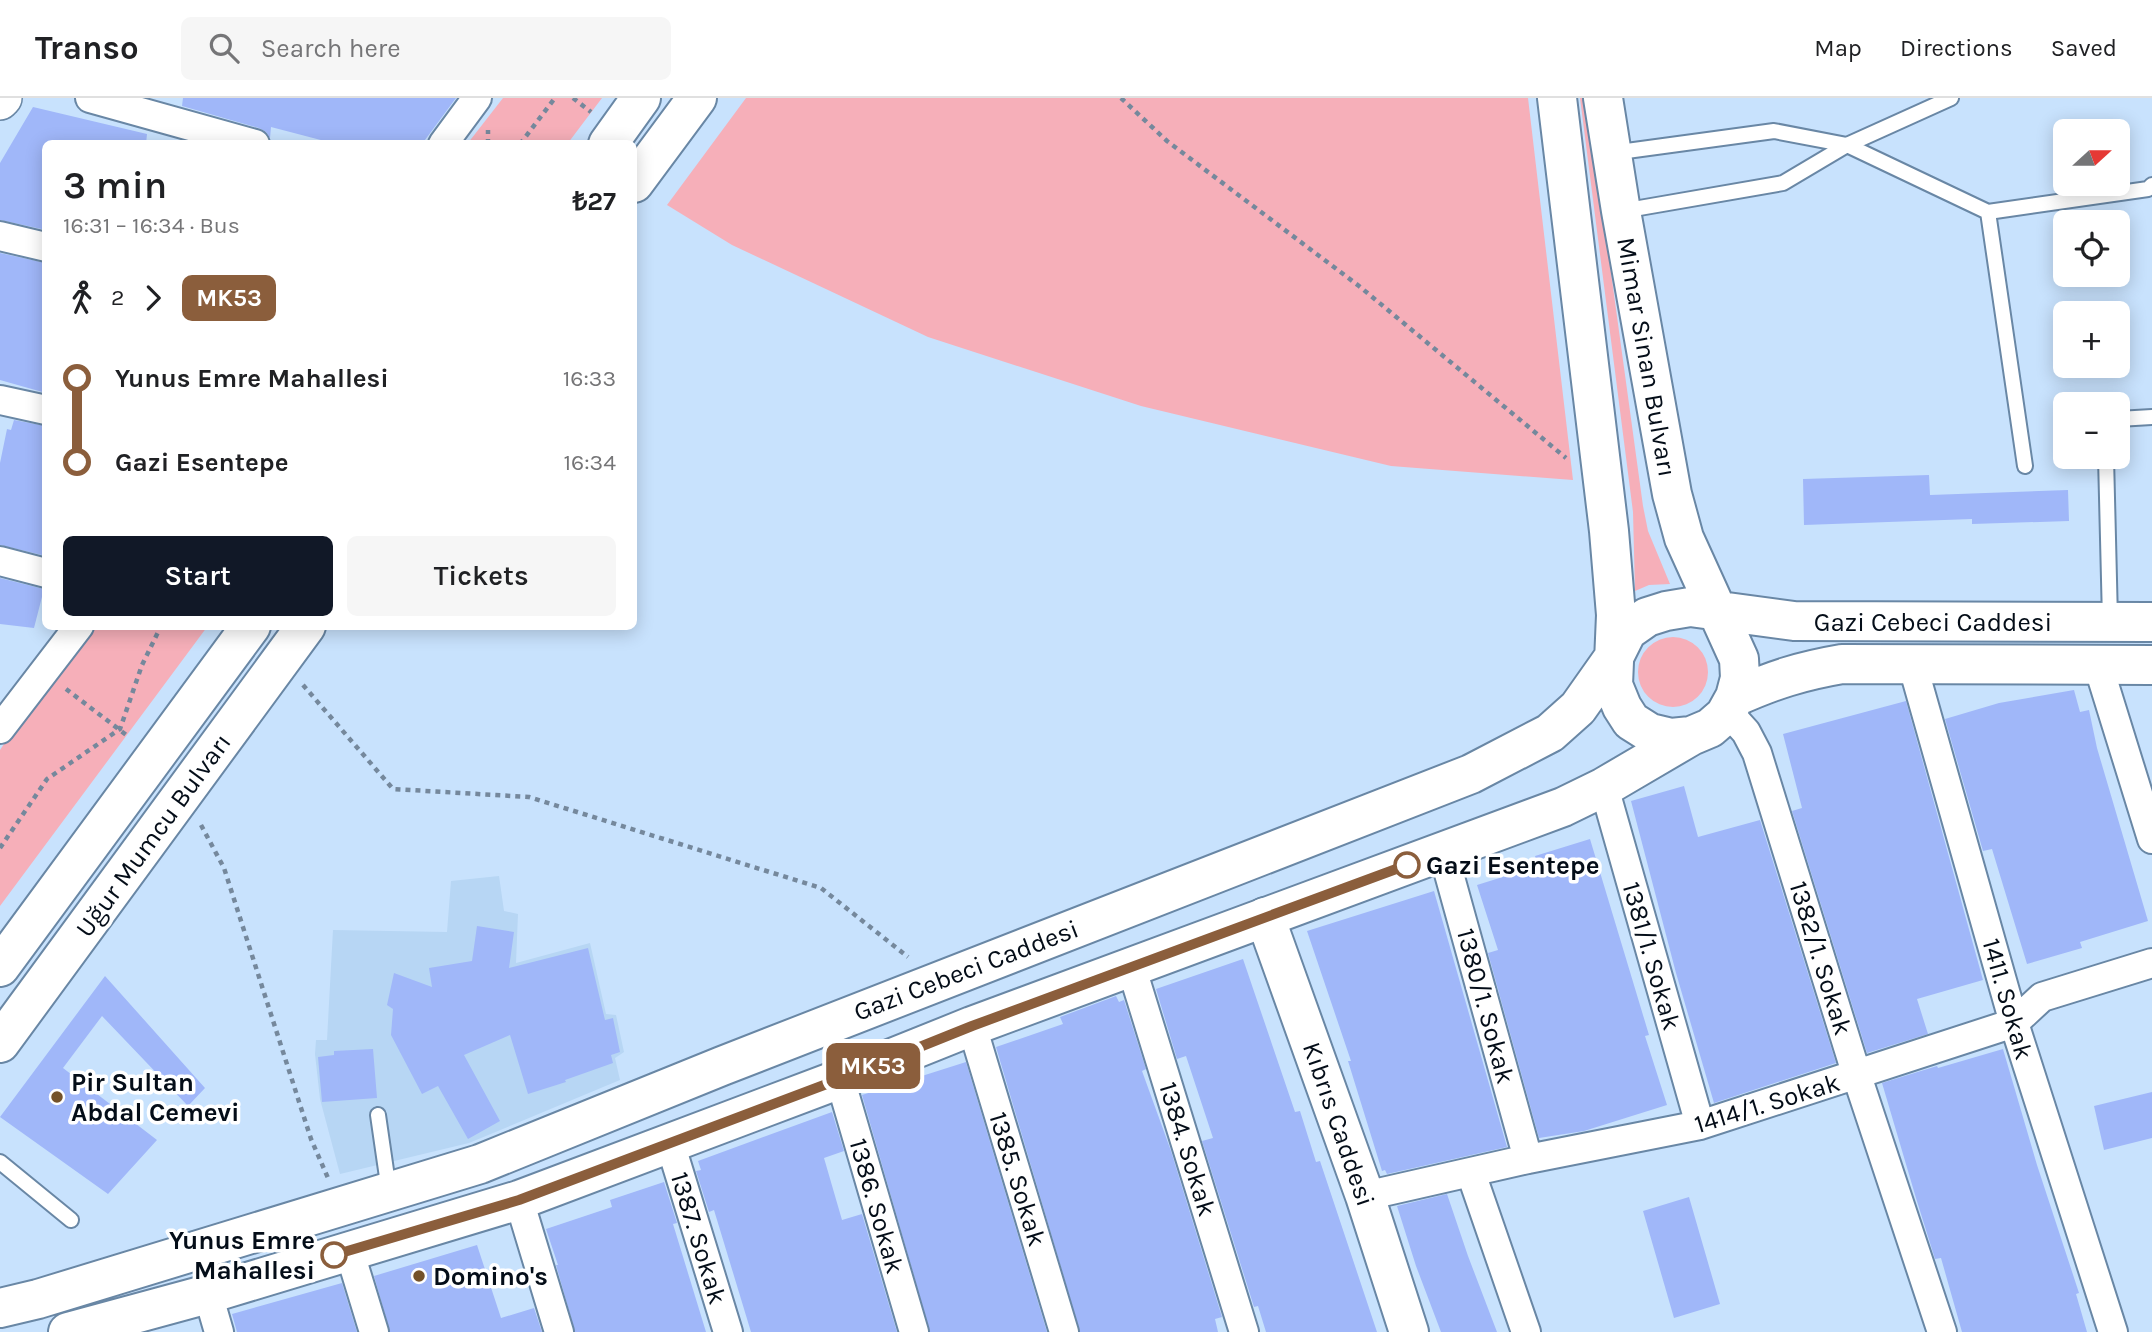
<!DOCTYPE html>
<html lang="en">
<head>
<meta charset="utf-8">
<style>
	body { margin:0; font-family:Karla,sans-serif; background:#f6f6f6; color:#202124; height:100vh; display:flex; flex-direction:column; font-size:26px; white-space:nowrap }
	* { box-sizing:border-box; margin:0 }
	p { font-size:23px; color:#757577 }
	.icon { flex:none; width:38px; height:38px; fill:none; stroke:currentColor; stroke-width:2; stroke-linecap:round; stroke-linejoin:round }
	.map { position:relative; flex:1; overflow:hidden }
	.drawer { position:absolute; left:42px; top:42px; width:595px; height:490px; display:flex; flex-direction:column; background:#fff; border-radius:10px; box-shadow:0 4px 18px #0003 }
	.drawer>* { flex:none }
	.badge { padding:0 14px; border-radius:10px; font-size:24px; line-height:46px }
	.needle { width:46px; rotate:69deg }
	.fabs { position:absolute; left:2053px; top:21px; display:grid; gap:14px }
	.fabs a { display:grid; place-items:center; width:77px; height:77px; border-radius:10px; background:#fff; box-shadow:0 4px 18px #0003; font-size:35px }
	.map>.badge { position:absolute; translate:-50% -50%; box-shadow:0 0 0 4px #fff }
	.legs { display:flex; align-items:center; gap:10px; height:77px; padding:0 21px; font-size:23px }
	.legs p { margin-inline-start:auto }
	.head { display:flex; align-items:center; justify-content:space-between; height:119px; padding:0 21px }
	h1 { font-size:38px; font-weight:600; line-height:52px }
	.primary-button { display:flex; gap:14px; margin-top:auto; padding:14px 21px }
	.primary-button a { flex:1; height:80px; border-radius:10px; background:#111827; color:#fff; font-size:28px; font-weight:600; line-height:80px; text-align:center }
	.primary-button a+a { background:#f6f6f6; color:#202124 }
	ul { padding:0 21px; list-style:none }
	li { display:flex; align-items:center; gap:24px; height:84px; font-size:26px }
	li i { display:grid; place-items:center; width:10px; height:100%; margin:0 9px; background:currentColor }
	li i::after { content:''; width:18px; height:18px; margin:-9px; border:5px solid; border-radius:50%; background:#fff }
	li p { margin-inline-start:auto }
	li:first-child i { background:linear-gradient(#0000 50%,currentColor 0) }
	li:last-child i { background:linear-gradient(currentColor 50%,#0000 0) }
	header { display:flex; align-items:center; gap:42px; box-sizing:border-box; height:98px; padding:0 35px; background:#fff; border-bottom:2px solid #e0e0e0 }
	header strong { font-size:33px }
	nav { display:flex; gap:38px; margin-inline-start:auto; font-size:24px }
	.search { width:490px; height:63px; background:#f6f6f6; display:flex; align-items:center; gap:18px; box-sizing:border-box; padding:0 24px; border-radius:10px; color:#757577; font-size:26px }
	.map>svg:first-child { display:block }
	.built { fill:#b7d6f4 }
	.green { fill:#f6afb9 }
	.building { fill:#a0b7f9 }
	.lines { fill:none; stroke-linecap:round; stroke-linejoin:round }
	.service-casing { stroke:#6987a5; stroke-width:18 }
	.minor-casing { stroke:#6987a5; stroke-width:32 }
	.tertiary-casing { stroke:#6987a5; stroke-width:40 }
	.secondary-casing { stroke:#6987a5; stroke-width:42 }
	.primary-casing { stroke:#6987a5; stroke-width:42 }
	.path { stroke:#75889c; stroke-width:4.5; stroke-dasharray:5 5; stroke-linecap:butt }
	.service { stroke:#fff; stroke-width:14 }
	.minor { stroke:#fff; stroke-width:28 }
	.tertiary { stroke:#fff; stroke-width:37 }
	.secondary { stroke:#fff; stroke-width:38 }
	.primary { stroke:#fff; stroke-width:38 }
	.line-1-casing { stroke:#fff; stroke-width:16 }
	.line-1 { stroke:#8b5e3c; stroke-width:10 }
	.stop-1-dot { fill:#fff; stroke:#8b5e3c; stroke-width:3.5 }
	.poi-dot { fill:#74522a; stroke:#fff; stroke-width:2.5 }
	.labels { text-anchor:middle; stroke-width:7; stroke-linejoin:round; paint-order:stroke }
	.street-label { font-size:26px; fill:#040d18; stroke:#fff }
	.stop-label { font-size:26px; font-weight:bold; fill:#040d18; stroke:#fff; text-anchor:start }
	.poi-label { font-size:26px; font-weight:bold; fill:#040d18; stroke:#fff; text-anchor:start }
</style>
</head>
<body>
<header>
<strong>Transo</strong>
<div class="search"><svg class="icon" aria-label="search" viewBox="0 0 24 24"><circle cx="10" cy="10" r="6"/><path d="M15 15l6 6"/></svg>Search here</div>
<nav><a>Map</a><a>Directions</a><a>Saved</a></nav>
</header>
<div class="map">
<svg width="2152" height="1234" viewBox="0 0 2152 1234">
	<rect width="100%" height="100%" fill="#c8e2fd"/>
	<path class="built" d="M499,778L504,813L518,816L516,865L590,845L606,916L616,917L624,954L615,960L620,982L469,1045L340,1076L320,1001L315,956L316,942H327L333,832L447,834L451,783Z"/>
	<path class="green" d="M503,0H602L568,45H468Z
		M746,0H1528L1573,382L1391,368L1141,308L928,239L732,147L667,107Z
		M1580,0H1587L1643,408L1648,433L1670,486L1649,487L1635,493L1633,414Z
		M90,529H207L0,808V652L34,600Z
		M1638 574a35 35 0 1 1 70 0a35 35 0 1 1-70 0Z"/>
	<path class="building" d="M183,0H456L422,46H336L271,29L270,40L266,34L259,30L182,8Z
		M33,9L147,36L146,46H46V132L0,122V65Z
		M0,155L46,165V295L0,282Z
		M14,322L46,328V458L0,447V365L7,331L11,332Z
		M1929,377L1930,397L2068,392L2069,423L1972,426V421L1804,427L1803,381Z
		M0,480L44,491L34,530L0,526Z
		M2074,592L2080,614L2089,612L2097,650L2148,823L2080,844L2082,850L2027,866L1992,751L1983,753L1945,621L1999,605Z
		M1906,603L1983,882L1917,901L1928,936L1867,955L1792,713L1802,710L1783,636Z
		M1684,688L1698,739L1760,722L1836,965L1714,1005L1676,875L1631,703Z
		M1590,741L1649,937L1645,938L1667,1007L1584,1033L1539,1040L1488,855L1498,852L1477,787L1538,768L1535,758Z
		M1434,793L1507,1049L1387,1076L1385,1072L1382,1073L1348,963H1351L1307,833Z
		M477,828L514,834L509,870L588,850L605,922L613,920L620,954L611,957L613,965L565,982L566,984L528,996L510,937L464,957L500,1023L468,1041L438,988L422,996L391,937L393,911L387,907L394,875L432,889L429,870L472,863Z
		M1243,861L1295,1014L1300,1013L1316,1064L1320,1063L1377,1234H1266L1258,1208L1254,1209L1202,1043L1213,1040L1186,958L1177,961L1156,891Z
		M105,878L205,990L188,1008L102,918L63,970L157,1042L108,1096L0,1019Z
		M1116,898L1119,904L1124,902L1146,971L1142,973L1171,1053L1222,1219L1215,1221L1218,1234H1080L996,949L1063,926L1060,919Z
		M373,951L377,1000L322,1004L318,959L334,957V953Z
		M2003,951L2037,1067L2079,1195L2076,1196L2087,1234H1962L1941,1160L1935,1161L1916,1100L1882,985L1937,968L1938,970Z
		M966,964L1047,1234H930L862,997Z
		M2152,994V1040L2104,1052L2094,1008Z
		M832,1014L844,1053L824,1060L842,1122L862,1116L897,1234H751L714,1112L709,1114L696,1073L701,1072L698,1063Z
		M664,1084L677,1125L673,1126L706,1234H575L556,1167H558L546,1131L612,1109L610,1102Z
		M1447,1096L1468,1158L1497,1234H1441L1416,1168L1397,1108Z
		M1689,1099L1720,1206L1674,1220L1643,1113Z
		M477,1147L501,1220L534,1210L542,1234H390L374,1178Z
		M342,1185L357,1234H237L232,1216Z"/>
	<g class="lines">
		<g class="service-casing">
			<path id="service" d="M1612,55L1774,33L1847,47L1988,114L2148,91L2152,87
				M1622,113L1783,85L1847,47L1951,0
				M1988,114L2025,368
				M2118,321L2152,319
				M2106,359L2110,522
				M378,1017L389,1093
				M0,1064L71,1122"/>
		</g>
		<g class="minor-casing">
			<path id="minor" d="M90,0L255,46
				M443,46L477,0
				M0,138L46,149
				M0,302L46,312
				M0,463L46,475
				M1912,565L2014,925L2113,1234
				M2098,567L2152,741
				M1727,613L1746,634L1757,655L1857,978L1942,1234
				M0,631L79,528
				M1604,689L1700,1027
				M1443,754L1528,1061
				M1131,868L1244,1234
				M972,928L1064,1234
				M840,981L914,1234
				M670,1045L728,1234
				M1471,1075L1526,1234
				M1365,1098L1528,1061L1700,1027L2014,925L2042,899L2152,865
				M519,1102L559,1234
				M349,1152L374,1234
				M208,1196L219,1234"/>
		</g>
		<g class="tertiary-casing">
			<path id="tertiary" d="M0,3L3,0"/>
		</g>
		<g class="secondary-casing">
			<path id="secondary" d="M1265,819L1365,1098L1409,1234"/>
		</g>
		<g class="primary-casing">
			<path id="primary" d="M1557,0L1609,433L1616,517L1613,587L1622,609L1631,623L1650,635L1671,640L1691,638L1710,630L1725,617L1735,599L1740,580L1739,561L1684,440L1672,396L1621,113L1603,0
				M608,46L641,0
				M634,85L697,0
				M1735,599C1773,582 1801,573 1842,566L2152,567
				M0,869L251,528
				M0,945L306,528
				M0,1210L38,1201L480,1066L722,968L1471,676L1550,635L1578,610L1614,559L1627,533L1647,519L1666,513L1690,509L1794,523L2152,524
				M68,1234L208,1196L519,1102L840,981L972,928L1563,709L1604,689L1691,638"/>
		</g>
		<path class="path" d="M573,0L591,14
			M1121,0L1167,43L1359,188L1566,360
			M488,46V32
			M520,46L555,0
			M303,587L393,691L529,699L821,790L908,859
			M66,591L129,639
			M201,727L224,770L311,1041L328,1080
			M0,750L47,681L120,631L142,567L161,528"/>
		<use href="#service" class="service"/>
		<use href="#minor" class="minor"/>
		<use href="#tertiary" class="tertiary"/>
		<use href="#secondary" class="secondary"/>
		<use href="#primary" class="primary"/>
	</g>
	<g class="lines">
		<g class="line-1-casing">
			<path id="line-1" d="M334,1157L519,1102L840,981L972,928L1407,767"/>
		</g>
		<use href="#line-1" class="line-1"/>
	</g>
	<g class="stop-1-dot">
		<circle cx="1407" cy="767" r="12"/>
		<circle cx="334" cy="1157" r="12"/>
	</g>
	<g class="poi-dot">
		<circle cx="57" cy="999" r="7"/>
		<circle cx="419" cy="1178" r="7"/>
	</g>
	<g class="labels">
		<g class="street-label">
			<text transform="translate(1647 259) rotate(80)" y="9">Mimar Sinan Bulvarı</text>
			<text x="1933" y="533">Gazi Cebeci Caddesi</text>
			<text transform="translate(153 737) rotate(-54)" y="9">Uğur Mumcu Bulvarı</text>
			<text transform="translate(1652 858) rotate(74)" y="9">1381/1. Sokak</text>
			<text transform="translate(1821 860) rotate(73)" y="9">1382/1. Sokak</text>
			<text transform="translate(966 872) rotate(-21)" y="9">Gazi Cebeci Caddesi</text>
			<text transform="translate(2008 901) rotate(74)" y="9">1411. Sokak</text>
			<text transform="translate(1486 908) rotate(75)" y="9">1380/1. Sokak</text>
			<text transform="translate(1767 1005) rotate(-17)" y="9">1414/1. Sokak</text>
			<text transform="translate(1339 1026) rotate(71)" y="9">Kıbrıs Caddesi</text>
			<text transform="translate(1188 1051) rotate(73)" y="9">1384. Sokak</text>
			<text transform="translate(1018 1081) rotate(73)" y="9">1385. Sokak</text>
			<text transform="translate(877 1108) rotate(74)" y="9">1386. Sokak</text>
			<text transform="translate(699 1140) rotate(73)" y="9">1387. Sokak</text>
		</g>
		<g class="stop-label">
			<text x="1426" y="776">Gazi Esentepe</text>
			<text x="315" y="1151" text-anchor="end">Yunus Emre<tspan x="315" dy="30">Mahallesi</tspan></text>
		</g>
		<g class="poi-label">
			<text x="71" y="993">Pir Sultan<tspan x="71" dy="30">Abdal Cemevi</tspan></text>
			<text x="433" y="1187">Domino's</text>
		</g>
	</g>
</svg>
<div class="fabs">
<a><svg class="needle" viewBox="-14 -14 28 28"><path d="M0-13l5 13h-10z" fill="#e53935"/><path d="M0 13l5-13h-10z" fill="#757577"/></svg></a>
<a><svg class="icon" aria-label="locate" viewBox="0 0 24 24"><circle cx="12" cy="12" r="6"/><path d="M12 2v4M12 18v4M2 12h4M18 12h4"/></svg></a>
<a>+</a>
<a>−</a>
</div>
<b class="badge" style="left:873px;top:968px;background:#8b5e3c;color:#fff">MK53</b>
<section class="drawer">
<div class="head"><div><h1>3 min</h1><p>16:31 – 16:34 · Bus</p></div><b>₺27</b></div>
<div class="legs"><svg class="icon" aria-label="walk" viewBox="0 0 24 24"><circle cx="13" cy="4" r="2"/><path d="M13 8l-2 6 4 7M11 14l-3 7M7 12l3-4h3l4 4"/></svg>2<svg class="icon" aria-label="forward" viewBox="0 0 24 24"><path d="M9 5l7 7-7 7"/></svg><b class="badge" style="background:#8b5e3c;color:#fff">MK53</b></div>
<ul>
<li><i style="color:#8b5e3c"></i><b>Yunus Emre Mahallesi</b><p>16:33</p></li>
<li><i style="color:#8b5e3c"></i><b>Gazi Esentepe</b><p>16:34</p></li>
</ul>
<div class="primary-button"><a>Start</a><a>Tickets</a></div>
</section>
</div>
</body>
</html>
